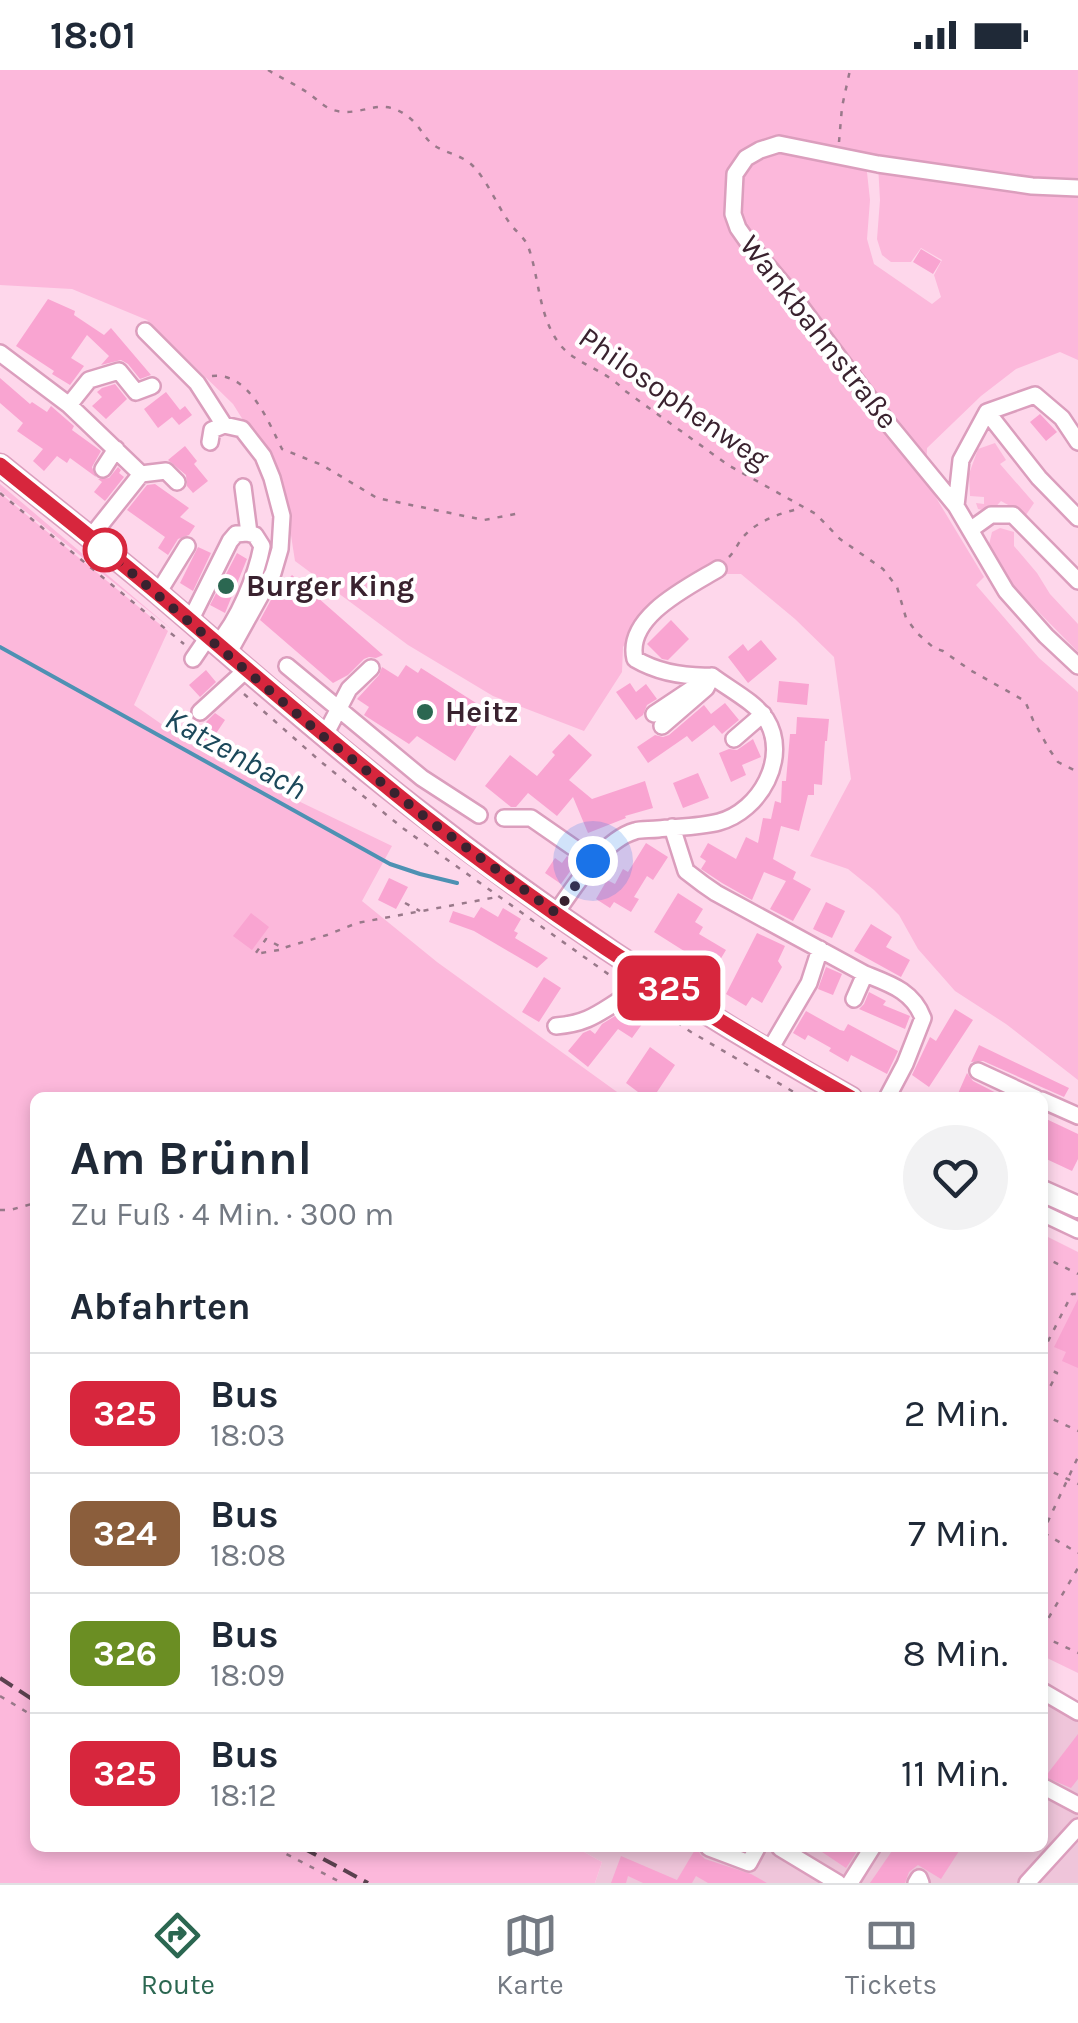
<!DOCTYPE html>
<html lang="de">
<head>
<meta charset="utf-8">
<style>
	body { margin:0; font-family:Karla,sans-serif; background:#f2f2f3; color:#1f2937; height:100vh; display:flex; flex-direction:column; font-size:38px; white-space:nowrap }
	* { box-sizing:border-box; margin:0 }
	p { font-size:32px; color:#747a83 }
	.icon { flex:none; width:55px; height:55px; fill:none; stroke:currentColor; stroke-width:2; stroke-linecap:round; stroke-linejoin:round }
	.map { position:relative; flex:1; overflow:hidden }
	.side { position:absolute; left:30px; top:1022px; width:1018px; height:760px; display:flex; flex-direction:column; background:#fff; border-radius:15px; box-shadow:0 5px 15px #0003 }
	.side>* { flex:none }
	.badge { padding:0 20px; border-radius:15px; font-size:35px; line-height:65px }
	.you { position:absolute; width:50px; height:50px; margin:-25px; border:8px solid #fff; border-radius:50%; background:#1a73e8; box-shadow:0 0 0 15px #1a73e833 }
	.map>.badge { position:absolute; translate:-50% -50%; box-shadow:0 0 0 5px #fff }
	h2 { padding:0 40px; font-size:38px; line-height:90px }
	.round { display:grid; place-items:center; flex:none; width:105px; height:105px; border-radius:52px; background:#f2f2f3 }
	.summary { display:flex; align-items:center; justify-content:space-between; height:170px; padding:0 40px }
	h1 { font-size:48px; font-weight:700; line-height:75px }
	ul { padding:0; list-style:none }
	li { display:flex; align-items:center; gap:30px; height:120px; padding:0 40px; border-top:2px solid #e0e1e3 }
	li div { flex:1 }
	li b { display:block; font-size:38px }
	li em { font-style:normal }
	li .badge { min-width:110px; font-weight:700; text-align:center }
	.status { display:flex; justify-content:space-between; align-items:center; height:70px; padding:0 50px; background:#fff; direction:ltr }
	.status svg { height:28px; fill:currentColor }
	.dock { display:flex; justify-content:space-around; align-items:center; height:140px; border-top:2px solid #e0e1e3; background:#fff; font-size:28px; color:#747a83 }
	.dock a { display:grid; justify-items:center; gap:5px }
	.dock .current { color:#2b6751 }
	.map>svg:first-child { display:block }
	.built { fill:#efc5da }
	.green { fill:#fcb8db; fill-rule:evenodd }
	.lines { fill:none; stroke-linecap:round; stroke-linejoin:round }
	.stream { stroke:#4e91b3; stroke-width:4 }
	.building { fill:#f9a4d1 }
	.minor-casing { stroke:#db9ebd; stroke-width:20 }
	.major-casing { stroke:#db9ebd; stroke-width:25 }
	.path { stroke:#99798a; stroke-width:2.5; stroke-dasharray:5 8; stroke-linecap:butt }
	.minor { stroke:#fff; stroke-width:15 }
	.major { stroke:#fff; stroke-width:20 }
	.rail { stroke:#5b414f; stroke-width:4; stroke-dasharray:15 8; stroke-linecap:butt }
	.line-casing { stroke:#fff; stroke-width:22 }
	.line { stroke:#d7263d; stroke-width:15 }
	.walk { stroke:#3a222f; stroke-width:10; stroke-dasharray:0 18 }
	.stop-dot { fill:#fff; stroke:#d7263d; stroke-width:5 }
	.poi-dot { fill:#2b6751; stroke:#fff; stroke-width:4 }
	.labels { text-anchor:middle; stroke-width:8; stroke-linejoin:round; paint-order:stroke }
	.street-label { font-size:30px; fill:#3a222f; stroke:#fff }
	.poi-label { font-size:30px; font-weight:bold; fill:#3a222f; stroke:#fff; text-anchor:start }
	.water-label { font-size:32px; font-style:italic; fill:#1b485a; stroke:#fff }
</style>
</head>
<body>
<div class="status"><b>18:01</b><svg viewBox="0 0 49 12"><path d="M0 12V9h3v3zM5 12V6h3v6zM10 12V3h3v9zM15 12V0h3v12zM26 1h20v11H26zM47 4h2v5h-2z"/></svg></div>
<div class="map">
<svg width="1078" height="1813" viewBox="0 0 1078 1813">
	<rect width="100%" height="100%" fill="#fed7eb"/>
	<path class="built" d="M1043,1631L1078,1650V1813H595L602,1792L577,1778H1042Z"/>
	<path class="green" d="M0,0H1078V290L1060,282L1016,299L981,326L927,378L926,411L984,507L976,515L1039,588L1078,622V1010L1006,954L955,921L918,879L899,845L874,820L848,799L810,786L851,709L834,587L795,549L741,504H719L658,533L623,577L622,602L584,661L493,626L408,575L295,491L283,414L233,334L147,250L72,219L0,215ZM866,93L878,94L880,130L877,169L882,185L891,192H911L921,178L942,190L934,205L941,227L932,234L874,194L867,169L870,130Z
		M995,373L1006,390L1000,394L1034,433L1026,445L1001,431L991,442L978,439L976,433L984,434V427L970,426L969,404L978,379Z
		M0,414L175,562L0,421Z
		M0,423L168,561L134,635L196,678L238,702L392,776L362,831L437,892L624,1027L35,1028V1778H577L602,1792L595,1813H0Z
		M1000,458L1014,462V476L1037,503L1050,524L1078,554V582L1017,520L988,479L992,462Z
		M1042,1164L1078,1182V1603L1043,1586Z"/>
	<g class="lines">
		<path class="stream" d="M0,577L390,794L420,804L457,813"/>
	</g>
	<path class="building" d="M921,179L941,191L933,204L913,192Z
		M48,229L75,241L74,245L104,265L111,258L151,305L140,309L128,294L121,290L101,295L109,286L87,265L71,288L84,296L70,315L52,304L54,301L16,276Z
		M0,308L30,334L32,332L47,342L51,336L74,356L72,360L101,381L92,397L96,407L70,388L67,393L57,386L44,401L33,391L43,379L17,361L23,353L0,333Z
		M115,314L127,329L106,349L92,336L102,327L97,322L102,318Z
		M166,322L180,340L185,336L192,345L179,355L172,347L158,358L144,339Z
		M1040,344L1057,362L1046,371L1030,352Z
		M185,376L197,391L194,394L208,411L193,423L187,416L186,405L168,390Z
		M118,397L121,400L119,403L124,407L105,431L94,422L102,412L98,409L109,408Z
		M155,414L189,438L180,447L195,456L189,465L178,469L168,485L158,478L165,467L127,440L147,415Z
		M198,477L211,483L193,521L180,513Z
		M237,483L247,489L225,543L210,535Z
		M292,505L383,585L376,588L369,587L364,589L348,605L333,613L260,550L272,528Z
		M671,550L689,569L668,590L662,589L647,574Z
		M761,570L777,589L748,613L728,587L743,574L748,581Z
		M406,595L418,603L421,598L487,640L455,691L417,666L409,674L364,645L369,637L357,629L379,605L382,597L398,607Z
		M206,600L216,612L200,627L189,615Z
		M779,611L809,614L807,635L777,632Z
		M630,613L636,622L646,614L657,629L647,635L643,645L636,650L616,622Z
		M725,633L739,650L722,664L714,655L692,672L687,666L648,693L637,677L655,665L663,667L669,665L704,635L711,644Z
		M215,643L225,650L209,674L197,666L207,651Z
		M797,647L829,649L827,671H825L822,715L814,714V725H808L799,761L781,756L773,789L796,802L793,809L811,819L793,851L770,839L786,811L764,802L752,830L722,813L701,799L706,791L700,787L708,773L736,789L746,767L758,773L763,748L771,749L775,731L781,733L782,711H786L790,664H796Z
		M569,664L592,685L569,710L592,729L645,711L653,738L625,746L626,748L588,763L573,727L557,746L528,723L516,737H511L485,716L510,685L537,706L555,685L552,682Z
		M753,669L761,687L742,695L746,705L731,712L719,683L729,679L737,680Z
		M698,703L709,728L683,738L673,713Z
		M646,773L668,787L653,810L647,806L634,827L639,829L631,842L614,832L610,838L596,829L607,810L615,814L623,799L628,802Z
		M567,786L576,793L561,814L545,803L555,788L562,793Z
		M389,808L408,817L396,839L378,830Z
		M678,823L703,839L695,852L703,857L699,864L726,880L705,915L683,902L692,886L654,862Z
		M826,832L845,841L832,868L813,859Z
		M481,837L498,847L503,838L521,849L514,861L518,863L515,868L548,888L537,898L474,861L449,852L453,841L474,848Z
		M251,843L269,857L252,880L233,866Z
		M871,854L892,867L886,877L910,890L901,907L854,881Z
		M757,863L785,876L778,891L782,897L762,933L752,927L746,936L726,924Z
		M826,897L842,904L833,925L818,919Z
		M544,907L561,918L539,952L522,942Z
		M869,922L886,931L883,935L910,946L905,959L859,939L864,934Z
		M633,936L648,946L632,968L618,959L588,997L568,981L583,963L590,960L595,964L602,954L623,941L625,943Z
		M955,939L973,950L929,1017L912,1005L930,967L936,971Z
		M806,941L840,960L844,961L848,954L898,981L887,1004L851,985L848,992L829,981L831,978L808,965L805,970L793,963Z
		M979,975L1069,1018L1064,1027L983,991L971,992Z
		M650,977L675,995L653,1028H646L626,1013Z
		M967,1003L973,1011L1006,1028H956Z
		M1042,1047L1078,1064V1089L1072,1101L1042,1087Z
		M1078,1229V1298L1062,1291L1066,1282L1054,1277Z
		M1078,1664V1709L1071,1718L1045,1707Z
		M696,1778H698L700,1784L705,1789L751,1804L767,1813H708L696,1806L692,1813H643L628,1806L626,1813H611L621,1786L677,1810Z
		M816,1778H859L846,1798Z
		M894,1778H961L941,1809L918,1795L909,1802L905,1813H870Z"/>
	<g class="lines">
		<g class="minor-casing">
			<path id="minor" d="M1078,118L1032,116L878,94L779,74L760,80L746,88L735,104L733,144L738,158L750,175L792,225L887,352L956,436L1006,521L1046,566L1078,596
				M145,261L197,313L224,355
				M0,283L69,335L141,404L90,468
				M69,335L89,310L119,301L136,322L152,316
				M987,342L1039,408L1078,448
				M210,372L212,360L224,355L242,359L263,386L272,408L282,446L280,479L273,503L228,584
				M103,399L116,379
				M141,404L166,401L177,412
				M243,417L249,463
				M956,436L961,390L987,342L1035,325L1062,348L1078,372
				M970,460L991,445H1013L1078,511
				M158,523L187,476
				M190,551L230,471L236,464L247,463L255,465L262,476C256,507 238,551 217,574
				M193,589L208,567
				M287,596L422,708L479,745
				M712,606C685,607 659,603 635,589C625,547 688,517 718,499
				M200,642L246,600
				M654,644L696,616
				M662,656L706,618L712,606
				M324,667L349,619L371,598
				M734,669L763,644
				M504,748H531L593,791
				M672,757L686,801L703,814L716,823L865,904C890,914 913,921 923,948L905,994L887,1028
				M556,843C574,817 603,770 635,761C641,759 650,760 658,759C677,757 700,757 719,752C760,741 790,687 766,649C755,632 729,619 712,606
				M854,929L865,904
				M556,956C594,953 603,938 634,922
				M769,981L809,913L820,879
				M978,1001L1036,1028
				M1042,1030L1078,1046
				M1042,1143L1078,1160
				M1042,1621L1078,1642
				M1046,1718L1078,1735
				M709,1778L749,1793L757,1778
				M780,1778L838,1813
				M850,1813L872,1778
				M916,1813L919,1808L921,1813
				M1027,1813L1078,1757"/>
		</g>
		<g class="major-casing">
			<path id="major" d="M0,395C53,438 107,480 159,524C248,600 334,677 427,748C560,852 703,946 851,1028
				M1042,1121L1078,1137"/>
		</g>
		<path class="path" d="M268,0C281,8 295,14 308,23C317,29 322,36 333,40C364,49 381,22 412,50C420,57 424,67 432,74C444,83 460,84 472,95C488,111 496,134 509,152C515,161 524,167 528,176C540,209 538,249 562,277C577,294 607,301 624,320L728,395L816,444L840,469L883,499L897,517L906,548L917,563L934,578L943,581L970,600L1025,631L1033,650L1049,679L1058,692L1078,702
			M839,72L842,37L850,0
			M212,306C249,302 268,351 282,379L322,395L377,428L484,450L520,443
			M0,423L184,574
			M729,487C735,481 738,473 743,467C758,450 781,443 802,438
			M244,624L320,691L404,759L618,911
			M405,833L420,841
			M279,880L255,884L266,869L283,878L327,865L357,853L497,827
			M645,930L691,962L804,1028
			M0,1140H10L35,1133
			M1042,1186L1078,1204
			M1042,1283L1072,1224H1078
			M1042,1296L1057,1303L1042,1333
			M1042,1344L1078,1361
			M1042,1397L1078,1414
			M1044,1463L1078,1483
			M1042,1464L1078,1387
			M1042,1559L1078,1498
			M1042,1566L1078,1583
			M0,1626L35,1647
			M275,1778L342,1813"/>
		<use href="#minor" class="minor"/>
		<use href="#major" class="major"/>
		<path class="rail" d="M0,1608L35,1631
			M303,1778L368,1813"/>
	</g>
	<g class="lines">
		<g class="line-casing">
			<path id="line" d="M0,395C53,438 107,480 159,524C248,600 335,676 426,748C559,853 704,945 851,1028"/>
		</g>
		<use href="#line" class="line"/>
		<path class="walk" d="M105,480L324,667L430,751L556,843L593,791"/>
	</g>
	<circle class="stop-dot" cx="105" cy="480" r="20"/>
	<g class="poi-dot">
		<circle cx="226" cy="516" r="10"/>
		<circle cx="425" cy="642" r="10"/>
	</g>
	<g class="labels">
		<g class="street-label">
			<text transform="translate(819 262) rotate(52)" y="10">Wankbahnstraße</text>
			<text transform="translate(674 328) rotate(35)" y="10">Philosophenweg</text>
		</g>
		<g class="poi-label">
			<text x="246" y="526">Burger King</text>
			<text x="445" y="652">Heitz</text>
		</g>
		<g class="water-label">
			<text transform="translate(236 683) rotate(29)" y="11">Katzenbach</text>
		</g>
	</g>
</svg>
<div class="you" style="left:593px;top:791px"></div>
<b class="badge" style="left:669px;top:918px;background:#d7263d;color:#fff">325</b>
<section class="side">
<div class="summary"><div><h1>Am Brünnl</h1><p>Zu Fuß · 4 Min. · 300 m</p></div><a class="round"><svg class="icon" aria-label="heart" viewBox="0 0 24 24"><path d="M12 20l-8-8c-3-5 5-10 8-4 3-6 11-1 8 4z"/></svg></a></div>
<h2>Abfahrten</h2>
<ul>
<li><span class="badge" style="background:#d7263d;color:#fff">325</span><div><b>Bus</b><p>18:03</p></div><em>2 Min.</em></li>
<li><span class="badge" style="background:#8b5e3c;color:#fff">324</span><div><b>Bus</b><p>18:08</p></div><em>7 Min.</em></li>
<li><span class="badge" style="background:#6b8e23;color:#fff">326</span><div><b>Bus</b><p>18:09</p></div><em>8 Min.</em></li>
<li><span class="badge" style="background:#d7263d;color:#fff">325</span><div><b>Bus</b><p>18:12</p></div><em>11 Min.</em></li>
</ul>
</section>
</div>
<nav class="dock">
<a class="current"><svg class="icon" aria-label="directions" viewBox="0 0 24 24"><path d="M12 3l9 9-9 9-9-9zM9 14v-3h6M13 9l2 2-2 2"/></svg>Route</a>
<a><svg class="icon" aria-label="map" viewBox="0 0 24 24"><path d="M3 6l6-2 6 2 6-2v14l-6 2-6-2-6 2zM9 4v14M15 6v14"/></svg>Karte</a>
<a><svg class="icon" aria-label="tickets" viewBox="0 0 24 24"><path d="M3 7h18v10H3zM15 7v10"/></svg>Tickets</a>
</nav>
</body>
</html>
